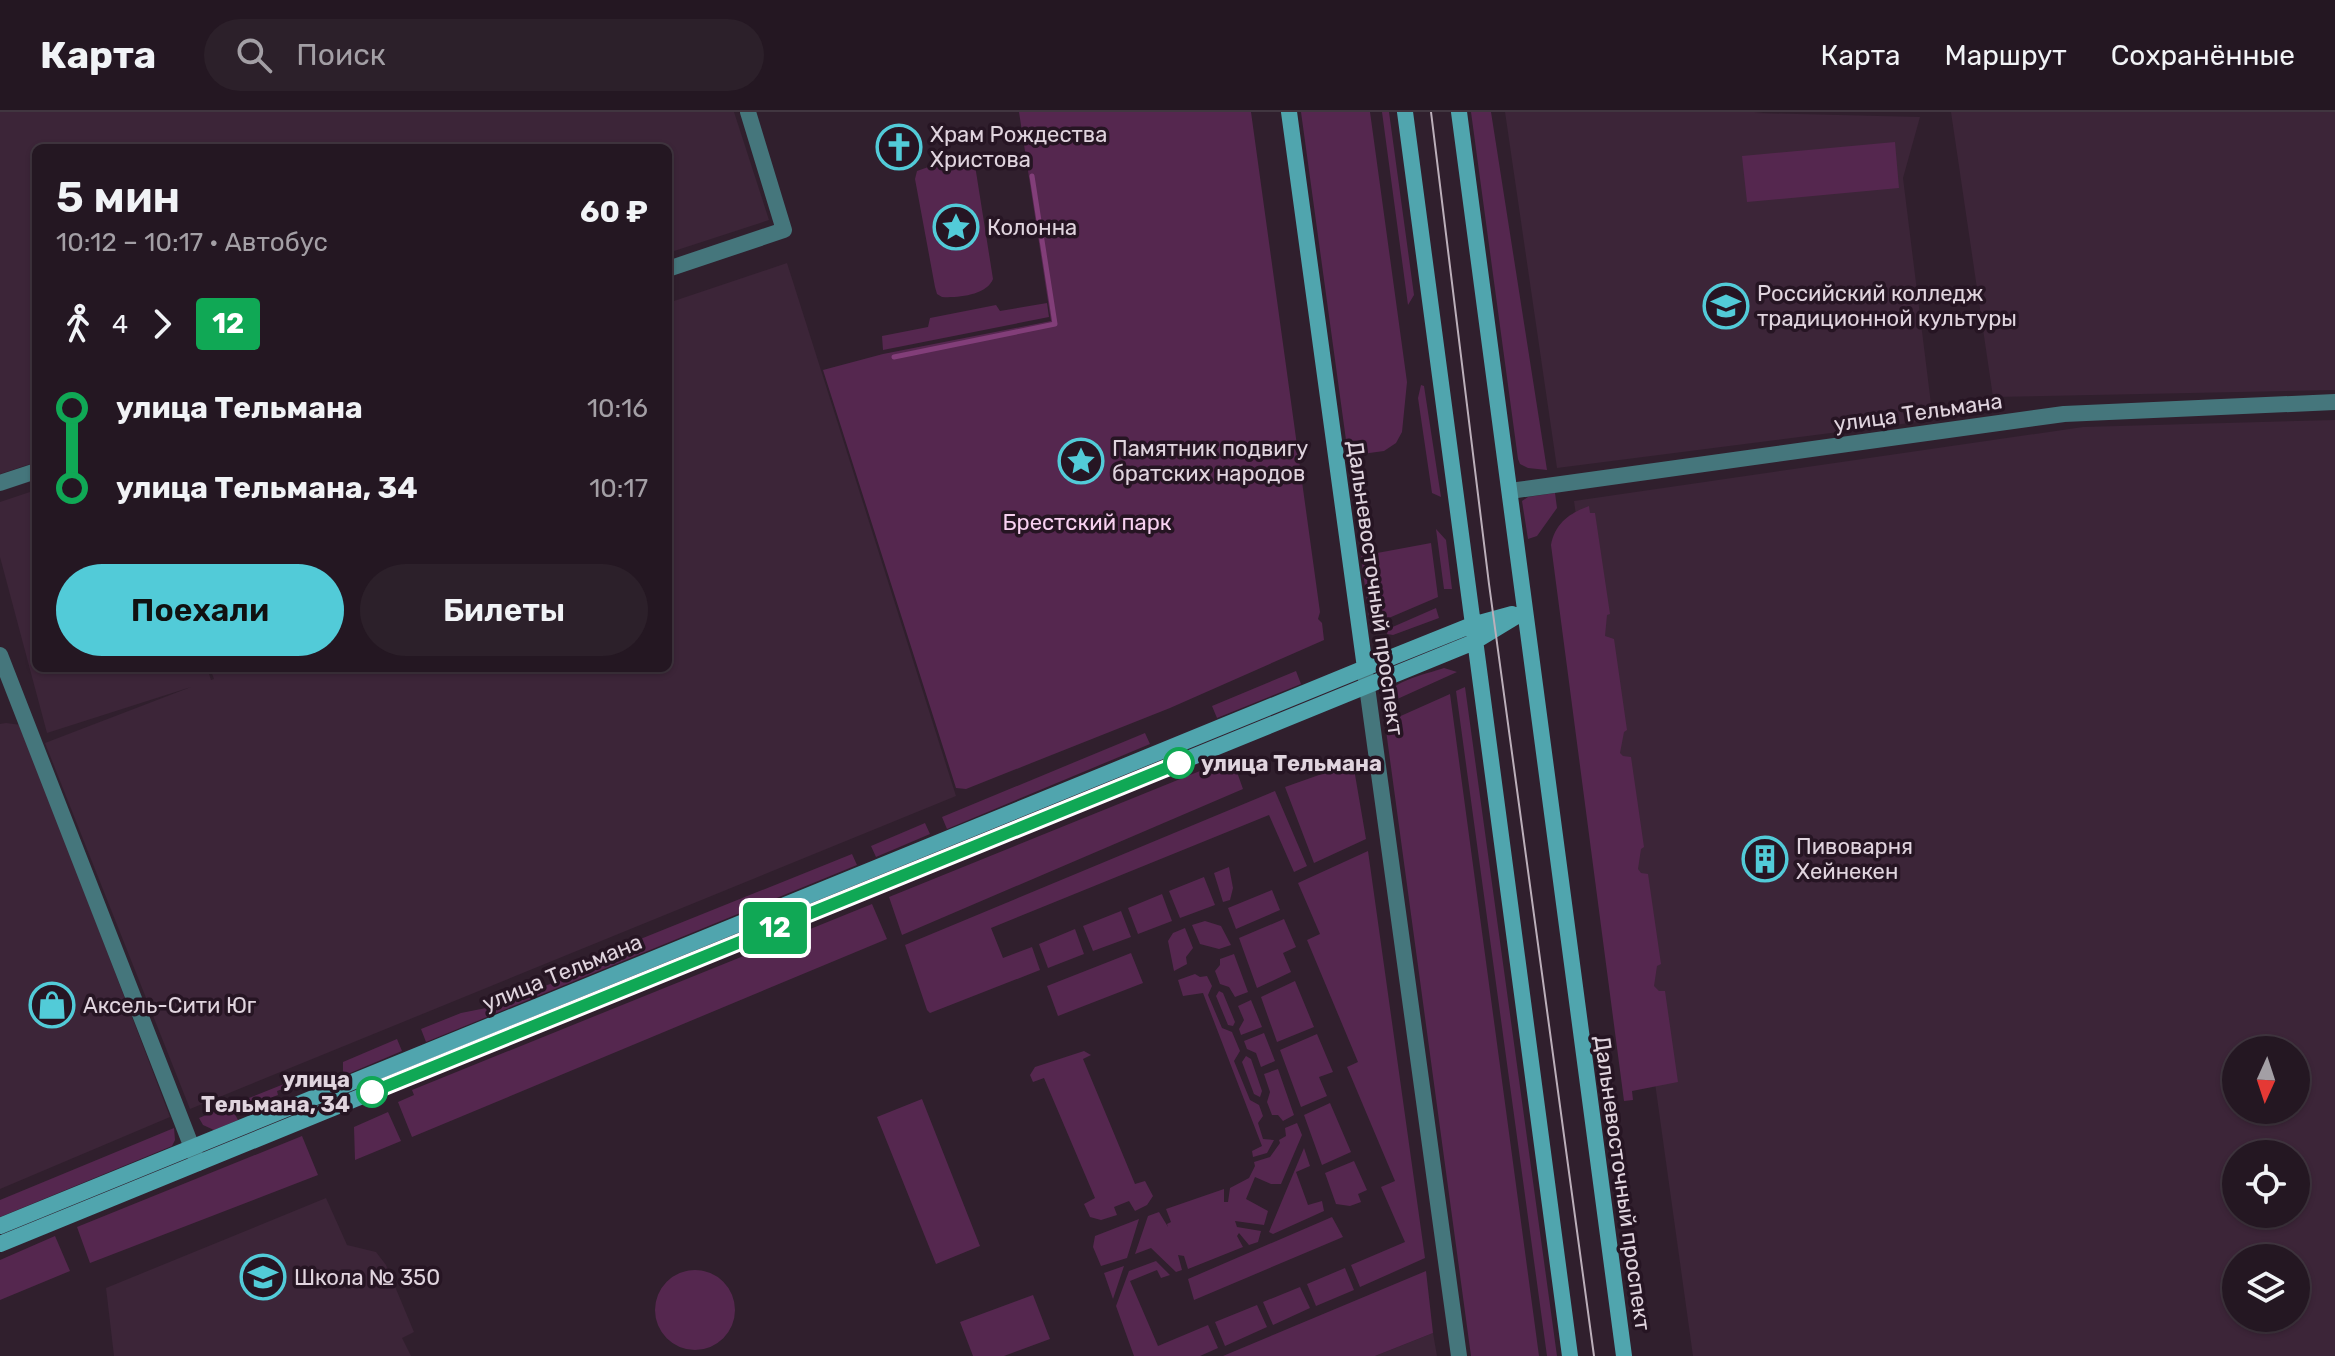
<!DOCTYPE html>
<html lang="ru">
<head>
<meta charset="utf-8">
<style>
	body { margin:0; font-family:Rubik,sans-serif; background:#2c202a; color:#f1f3f6; height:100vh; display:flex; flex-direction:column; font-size:30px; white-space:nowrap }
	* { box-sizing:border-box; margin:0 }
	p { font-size:26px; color:#a39fa5 }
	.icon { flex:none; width:44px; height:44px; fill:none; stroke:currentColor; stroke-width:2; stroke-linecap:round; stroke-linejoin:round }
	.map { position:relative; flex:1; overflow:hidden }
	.panel { position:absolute; left:32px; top:32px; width:640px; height:528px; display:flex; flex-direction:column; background:#241722; border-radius:12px; box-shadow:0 2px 6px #0004,0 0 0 2px #413640 }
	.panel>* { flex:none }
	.badge { padding:0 16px; border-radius:6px; font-size:28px; line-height:52px }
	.needle { width:52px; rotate:183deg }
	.controls { position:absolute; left:2222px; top:924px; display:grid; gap:16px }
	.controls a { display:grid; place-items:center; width:88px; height:88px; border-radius:50%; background:#241722; box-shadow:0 2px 6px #0004,0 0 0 2px #413640; font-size:40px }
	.map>.badge { position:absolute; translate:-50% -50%; box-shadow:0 0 0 4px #fff }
	.legs { display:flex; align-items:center; gap:12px; height:88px; padding:0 24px; font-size:26px }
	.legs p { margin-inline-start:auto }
	.summary { display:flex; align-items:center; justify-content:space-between; height:136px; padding:0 24px }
	h1 { font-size:44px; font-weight:600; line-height:60px }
	.button { display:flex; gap:16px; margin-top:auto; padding:16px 24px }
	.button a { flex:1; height:92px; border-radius:48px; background:#52cbd8; color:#111; font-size:32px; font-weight:600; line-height:92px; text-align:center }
	.button a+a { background:#2c202a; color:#f1f3f6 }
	ul { padding:0 24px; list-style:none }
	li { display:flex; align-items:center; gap:28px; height:80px; font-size:30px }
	li i { display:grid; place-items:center; width:12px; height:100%; margin:0 10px; background:currentColor }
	li i::after { content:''; width:20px; height:20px; margin:-10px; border:6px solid; border-radius:50%; background:#241722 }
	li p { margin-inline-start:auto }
	li:first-child i { background:linear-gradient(#0000 50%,currentColor 0) }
	li:last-child i { background:linear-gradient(currentColor 50%,#0000 0) }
	header { display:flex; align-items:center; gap:48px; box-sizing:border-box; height:112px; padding:0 40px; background:#241722; border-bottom:2px solid #413640 }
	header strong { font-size:38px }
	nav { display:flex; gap:44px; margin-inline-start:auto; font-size:28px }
	.search { width:560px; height:72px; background:#2c202a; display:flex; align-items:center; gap:20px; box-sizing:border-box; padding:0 28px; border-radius:44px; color:#a39fa5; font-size:30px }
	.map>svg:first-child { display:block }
	.built { fill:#3c2538; fill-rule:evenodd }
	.green { fill:#55274f }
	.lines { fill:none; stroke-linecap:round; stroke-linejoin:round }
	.stream { stroke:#823e79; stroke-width:5 }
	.street { stroke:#45767c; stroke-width:16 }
	.secondary { stroke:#50a5ae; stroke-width:16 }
	.tram { stroke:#bcafba; stroke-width:2 }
	.line-1-casing { stroke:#fff; stroke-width:18 }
	.line-1 { stroke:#10a855; stroke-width:12 }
	.stop-1-dot { fill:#fff; stroke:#10a855; stroke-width:4 }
	.labels { text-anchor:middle; stroke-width:7; stroke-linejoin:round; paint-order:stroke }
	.poi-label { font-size:22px; fill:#e0d4de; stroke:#261523; text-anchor:start }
	.street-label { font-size:22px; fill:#e0d4de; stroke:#261523 }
	.park-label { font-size:22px; fill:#f8d1f1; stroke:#261523 }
	.stop-label { font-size:22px; font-weight:bold; fill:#e0d4de; stroke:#261523; text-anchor:start }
</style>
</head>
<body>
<header>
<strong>Карта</strong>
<div class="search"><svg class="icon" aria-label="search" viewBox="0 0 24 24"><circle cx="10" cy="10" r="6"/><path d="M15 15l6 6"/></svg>Поиск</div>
<nav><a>Карта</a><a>Маршрут</a><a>Сохранённые</a></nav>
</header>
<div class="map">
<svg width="2335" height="1244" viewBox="0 0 2335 1244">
	<rect width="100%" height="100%" fill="#301f2d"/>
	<path class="built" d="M0,0H734L769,108L668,141V36H36V350L0,362Z
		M1505,0H1764L1754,1L1920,5L1903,66L1933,308L1557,356Z
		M1951,0H2335V278L1993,285Z
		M787,151L956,684L190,997L45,631L191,575L47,621L0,445V390L36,378V556H207L211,568L214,567L210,556H668V191Z
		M2335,308V1244H1693L1574,389L2083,315ZM2236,938H2296V998H2236ZM2236,1042H2296V1102H2236ZM2236,1146H2296V1206H2236Z
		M6,611L21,613L170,1005L0,1077V612Z
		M326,1086L347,1133L376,1140L386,1153L414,1220L402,1226L411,1244H114L106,1176Z
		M1433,1221L1437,1244H1375Z"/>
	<path class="green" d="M1019,0H1251L1320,500L1318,507L1322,511L1324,528L1170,596L966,677L956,676L823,258L883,242L1051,209Z
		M1301,0H1370L1407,270L1402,320L1396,331L1384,339L1362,342L1352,336L1346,328Z
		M1382,0H1389L1414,183L1408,193Z
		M1471,0H1491L1547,358L1528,356L1520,352L1518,347Z
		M1895,30L1899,76L1747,90L1742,44Z
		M965,42L974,47L993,167C987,183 958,186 942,185L937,182L935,175L915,67L917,59Z
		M1047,191L1049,205L883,238L882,224L928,215L930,206L996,193L1000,199Z
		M1421,273L1424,274L1441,385L1432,381L1418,286Z
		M1555,381L1557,396L1537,424L1528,427L1522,389L1528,385Z
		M1589,394L1590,401H1595L1610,502L1607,503L1605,524L1614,527L1627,618L1624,620L1620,641L1623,644L1631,645L1644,735L1641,737L1638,757L1641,761L1648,762L1661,852L1657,854L1654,874L1659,879H1665L1678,970L1632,979L1633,988L1624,989L1551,433C1555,411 1570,401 1589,394Z
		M1436,417L1446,428L1452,477H1444Z
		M1431,431L1438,485L1370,514L1361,444Z
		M1436,496L1439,506L1393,523L1387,522L1388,517Z
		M1444,556L1457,560L1384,593C1384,569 1425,563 1444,556Z
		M1296,559L1301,572L1217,606L1212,594Z
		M1465,575L1557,1244H1547L1456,579Z
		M1450,582L1539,1244H1471L1385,611Z
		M1145,621L1150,632L947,717L942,705Z
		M1232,646L1243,677L902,823L889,785Z
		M1353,651L1366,727L1314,751L1285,675Z
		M1275,679L1307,754L1294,760L1269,703L991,816L1003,846L1032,835L1040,858L930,901L927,898L905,833Z
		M925,711L930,722L876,745L871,734Z
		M1368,739L1425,1146L1360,1175L1351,1153L1405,1130L1381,1075L1395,1069L1347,955L1358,950L1307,828L1320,822L1298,771Z
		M852,742L857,753L426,930L421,917L461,901L496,894L582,859L623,834Z
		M1229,755L1233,776L1230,788L1223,790L1214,761Z
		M1204,765L1215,793L1180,806L1169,779Z
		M1272,778L1280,798L1236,817L1228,796Z
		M1162,782L1172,809L1138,822L1128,796Z
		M872,792L887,827L412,1025L398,990L414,983L412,978Z
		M1121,799L1131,825L1093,839L1083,814Z
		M1284,807L1296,835L1283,841L1291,860L1257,876L1239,826Z
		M1205,809L1221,814L1231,833L1219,837L1200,832L1192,813Z
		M1185,816L1193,836L1186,845L1187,852L1174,859L1168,829L1173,821Z
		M1075,817L1084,842L1048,856L1039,832Z
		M1131,841L1143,871L1058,904L1047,874Z
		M1234,842L1248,880L1235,885L1229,875L1220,872L1215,859L1220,853V847Z
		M1195,862L1200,865L1207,864L1212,874L1208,883L1222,916L1232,920L1240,939L1234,949L1250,988L1259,993L1263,1004L1258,1011L1263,1027L1274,1028L1267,1041L1253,1045L1252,1039L1262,1034L1203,881L1183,884L1178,868Z
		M1295,869L1314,915L1277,930L1261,885Z
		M1219,879L1223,881L1235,910L1233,914L1228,913L1216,884Z
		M1251,888L1262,915L1241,923L1239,917L1244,908L1238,894Z
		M1264,921L1275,949L1261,955L1256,941L1247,937L1244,929Z
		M1317,922L1333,960L1319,965L1327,984L1301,995L1280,938Z
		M397,927L402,939L343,964V950Z
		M1084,939L1091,943L1083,947L1135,1072L1145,1069L1153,1084L1147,1093L1135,1099L1129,1089L1114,1095L1117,1103L1101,1108L1090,1105L1084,1092L1095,1086L1044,966L1033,970L1030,963L1035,955Z
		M1246,944L1251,947L1262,979L1260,985L1254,982L1242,950Z
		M1278,957L1294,1003L1283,1009L1278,1003H1272L1267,990L1270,980L1264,962Z
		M289,970L291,974L277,979L278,983L247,995L244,988Z
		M922,987L980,1134L936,1152L877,1005Z
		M1330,991L1351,1040L1322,1053L1304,1003Z
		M230,993L238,1008L214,1018L203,1013L199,1006Z
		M388,1000L401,1029L355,1048L354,1015Z
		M1297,1011L1302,1023L1281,1072H1271L1255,1065L1246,1087L1268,1099L1264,1113L1235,1109L1237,1115L1261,1119L1258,1130L1249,1133L1239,1121L1237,1124L1243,1135L1188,1157L1184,1144L1178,1143L1182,1158L1176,1160L1151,1136L1135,1142L1148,1104L1159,1100L1168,1115L1167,1112L1171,1110L1166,1097L1224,1077V1090H1228L1230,1076L1249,1066L1255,1054L1254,1050L1270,1045L1280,1031L1279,1028L1286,1024L1285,1016Z
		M174,1016L175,1028L172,1034L0,1105V1088Z
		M302,1024L318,1063L90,1151L77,1115Z
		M1304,1036L1310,1054L1296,1060L1308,1093L1322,1089L1324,1099L1273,1122L1269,1120Z
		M1354,1049L1367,1078L1358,1082L1361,1090L1350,1094L1336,1092L1325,1061Z
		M1332,1105L1343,1125L1194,1188L1188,1167Z
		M1139,1107L1127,1146L1101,1154L1093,1135L1095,1124Z
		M55,1124L70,1159L0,1188V1148Z
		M1156,1149L1170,1163L1161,1166L1157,1158L1130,1169L1158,1234L1208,1213L1218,1236L1200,1244H1134L1116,1194L1129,1159Z
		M1124,1154L1113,1187L1104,1161Z
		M1345,1156L1354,1178L1316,1194L1307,1172Z
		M655 1198a40 40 0 1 1 80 0a40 40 0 1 1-80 0Z
		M1426,1159L1433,1221L1375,1244H1223Z
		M1300,1175L1310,1196L1273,1213L1263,1190Z
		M1033,1183L1050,1227L1004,1244H973L960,1210Z
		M1257,1193L1267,1215L1225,1234L1215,1210Z"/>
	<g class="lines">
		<path class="stream" d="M894,245L1055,212L1032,64"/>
		<path class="street" d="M668,157L784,118L748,0
			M0,371L36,359
			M1510,379L2064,302L2335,290
			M0,543L198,1051
			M1365,560L1459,1244"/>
		<path class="secondary" d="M1289,0L1365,556
			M1405,0L1570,1244
			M1459,0L1624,1244
			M0,1114L1365,556L1472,513L1512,502
			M0,1132L1474,530L1525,499"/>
		<path class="tram" d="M1431,0L1489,472L1594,1244"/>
	</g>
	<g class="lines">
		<g class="line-1-casing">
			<path id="line-1" d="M372,980L1179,651"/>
		</g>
		<use href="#line-1" class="line-1"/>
	</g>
	<defs>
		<g id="church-ring" transform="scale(2.3)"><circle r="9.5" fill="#261523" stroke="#52cbd8" stroke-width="1.5"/><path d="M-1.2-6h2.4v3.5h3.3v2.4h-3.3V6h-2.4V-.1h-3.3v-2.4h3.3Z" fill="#52cbd8"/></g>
		<g id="sight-ring" transform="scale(2.3)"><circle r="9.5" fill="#261523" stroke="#52cbd8" stroke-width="1.5"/><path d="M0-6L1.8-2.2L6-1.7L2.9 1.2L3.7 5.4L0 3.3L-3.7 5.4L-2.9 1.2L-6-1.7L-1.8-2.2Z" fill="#52cbd8"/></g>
		<g id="university-ring" transform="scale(2.3)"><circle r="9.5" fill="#261523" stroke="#52cbd8" stroke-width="1.5"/><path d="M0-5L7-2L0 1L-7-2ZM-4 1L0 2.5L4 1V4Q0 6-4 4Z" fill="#52cbd8"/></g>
		<g id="building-ring" transform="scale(2.3)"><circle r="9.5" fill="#261523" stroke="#52cbd8" stroke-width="1.5"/><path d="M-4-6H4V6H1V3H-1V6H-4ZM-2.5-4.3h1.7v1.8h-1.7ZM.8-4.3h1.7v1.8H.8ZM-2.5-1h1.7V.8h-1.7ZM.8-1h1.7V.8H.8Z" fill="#52cbd8"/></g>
		<g id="shop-ring" transform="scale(2.3)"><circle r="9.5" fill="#261523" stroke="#52cbd8" stroke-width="1.5"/><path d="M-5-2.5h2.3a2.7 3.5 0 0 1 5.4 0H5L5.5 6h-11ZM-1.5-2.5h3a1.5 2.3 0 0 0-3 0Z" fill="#52cbd8"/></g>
		<g id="school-ring" transform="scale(2.3)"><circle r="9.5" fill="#261523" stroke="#52cbd8" stroke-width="1.5"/><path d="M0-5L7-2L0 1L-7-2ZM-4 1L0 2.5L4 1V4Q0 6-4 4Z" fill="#52cbd8"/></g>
	</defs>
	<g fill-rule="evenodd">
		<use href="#church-ring" x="899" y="35"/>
		<use href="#sight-ring" x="956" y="115"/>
		<use href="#university-ring" x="1726" y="194"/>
		<use href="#sight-ring" x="1081" y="349"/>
		<use href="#building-ring" x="1765" y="747"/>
		<use href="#shop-ring" x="52" y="893"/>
		<use href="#school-ring" x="263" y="1165"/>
	</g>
	<g class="stop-1-dot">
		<circle cx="1179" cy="651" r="14"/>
		<circle cx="372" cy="980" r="14"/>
	</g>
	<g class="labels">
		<g class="poi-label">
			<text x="930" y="30">Храм Рождества<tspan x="930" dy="25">Христова</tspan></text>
			<text x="987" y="123">Колонна</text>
			<text x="1757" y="189">Российский колледж<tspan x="1757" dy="25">традиционной культуры</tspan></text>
			<text x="1112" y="344">Памятник подвигу<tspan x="1112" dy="25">братских народов</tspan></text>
			<text x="1796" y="742">Пивоварня<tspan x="1796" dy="25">Хейнекен</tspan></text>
			<text x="83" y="901">Аксель-Сити Юг</text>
			<text x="294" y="1173">Школа № 350</text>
		</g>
		<g class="street-label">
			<text transform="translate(1918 300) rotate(-8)" y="8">улица Тельмана</text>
			<text transform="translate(1376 476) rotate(82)" y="8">Дальневосточный проспект</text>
			<text transform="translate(562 860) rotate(-22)" y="8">улица Тельмана</text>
			<text transform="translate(1623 1071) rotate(82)" y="8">Дальневосточный проспект</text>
		</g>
		<g class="park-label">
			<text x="1087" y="418">Брестский парк</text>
		</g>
		<g class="stop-label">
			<text x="1201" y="659">улица Тельмана</text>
			<text x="350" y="975" text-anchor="end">улица<tspan x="350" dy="25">Тельмана, 34</tspan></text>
		</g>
	</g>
</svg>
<div class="controls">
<a><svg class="needle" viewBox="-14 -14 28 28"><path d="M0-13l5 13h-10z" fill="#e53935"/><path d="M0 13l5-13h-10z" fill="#a39fa5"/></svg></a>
<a><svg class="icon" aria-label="locate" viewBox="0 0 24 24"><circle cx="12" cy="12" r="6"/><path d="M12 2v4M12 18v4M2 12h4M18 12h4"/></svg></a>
<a><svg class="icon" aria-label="layers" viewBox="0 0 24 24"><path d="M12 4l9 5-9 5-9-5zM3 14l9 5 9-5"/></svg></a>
</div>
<b class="badge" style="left:775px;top:816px;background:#10a855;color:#fff">12</b>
<section class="panel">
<div class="summary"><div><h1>5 мин</h1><p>10:12 – 10:17 · Автобус</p></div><b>60 ₽</b></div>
<div class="legs"><svg class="icon" aria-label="walk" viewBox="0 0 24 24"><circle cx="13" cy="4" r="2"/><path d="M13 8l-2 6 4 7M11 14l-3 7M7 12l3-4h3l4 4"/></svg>4<svg class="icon" aria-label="forward" viewBox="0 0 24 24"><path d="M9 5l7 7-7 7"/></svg><b class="badge" style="background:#10a855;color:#fff">12</b></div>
<ul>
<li><i style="color:#10a855"></i><b>улица Тельмана</b><p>10:16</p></li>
<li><i style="color:#10a855"></i><b>улица Тельмана, 34</b><p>10:17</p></li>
</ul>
<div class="button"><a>Поехали</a><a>Билеты</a></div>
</section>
</div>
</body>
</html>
